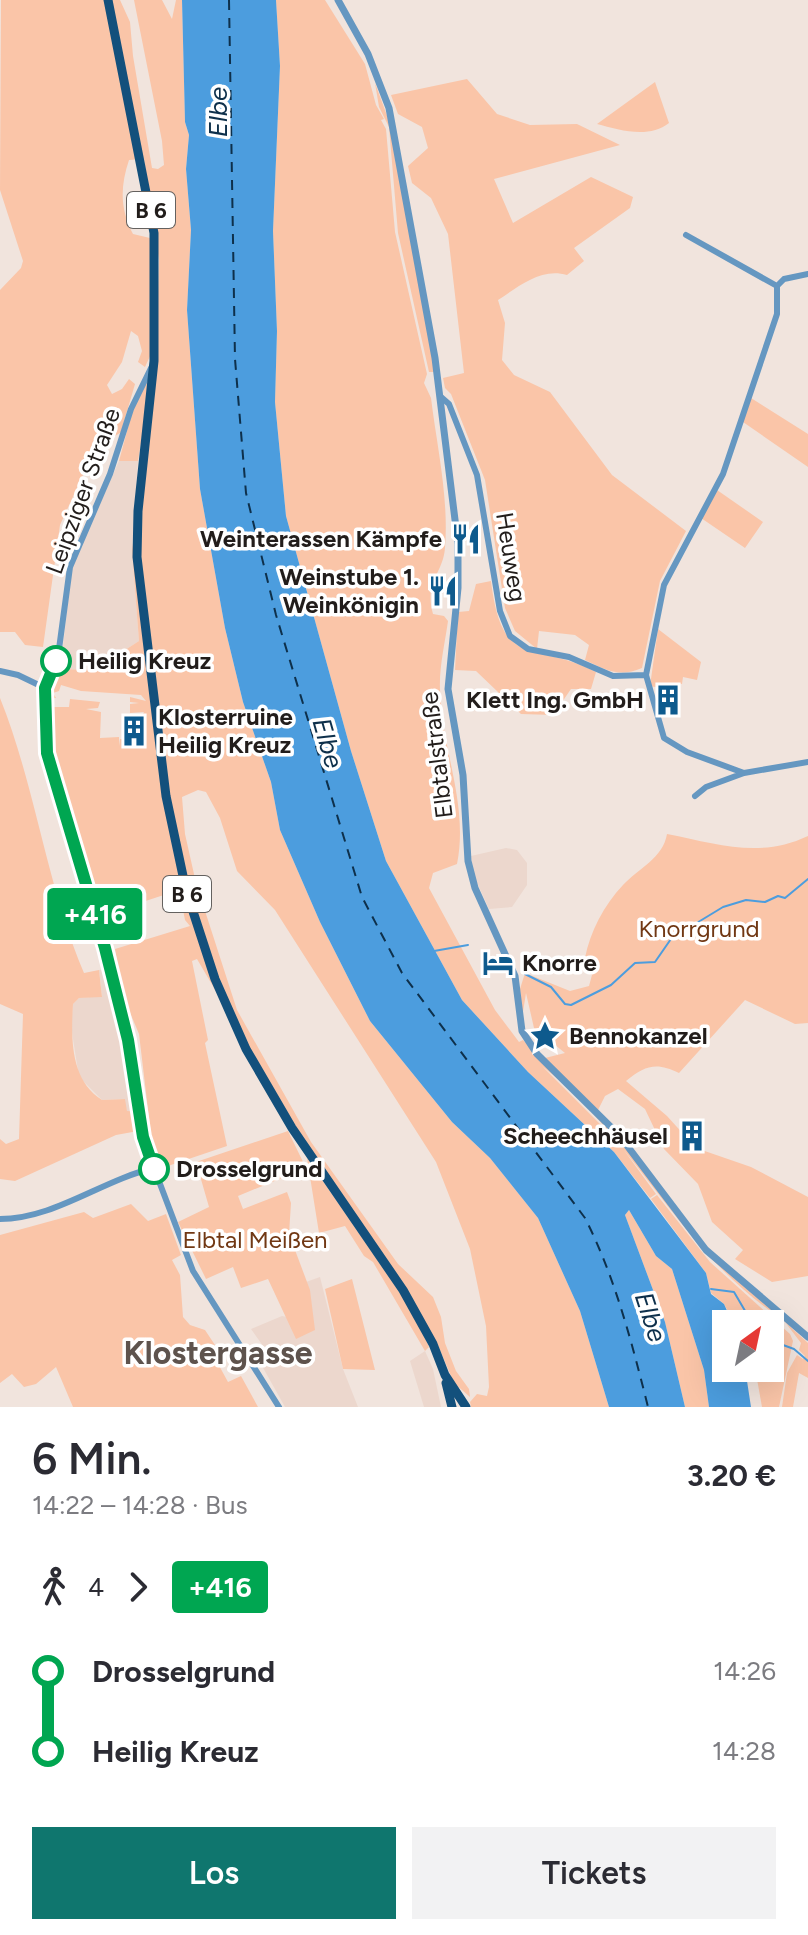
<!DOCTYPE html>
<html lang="de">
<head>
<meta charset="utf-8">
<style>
	body { margin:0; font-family:Figtree,sans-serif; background:#f2f2f3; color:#2b2b33; height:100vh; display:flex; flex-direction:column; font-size:30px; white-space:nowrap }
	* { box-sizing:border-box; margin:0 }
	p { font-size:26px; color:#7c7c81 }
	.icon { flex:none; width:44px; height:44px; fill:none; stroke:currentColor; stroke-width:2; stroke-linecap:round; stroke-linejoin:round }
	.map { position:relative; height:1407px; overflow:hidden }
	.details { display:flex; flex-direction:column; background:#fff; flex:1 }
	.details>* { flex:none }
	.badge { padding:0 16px; border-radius:6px; font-size:28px; line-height:52px }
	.needle { width:52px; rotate:33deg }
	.controls { position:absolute; left:712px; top:1310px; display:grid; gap:16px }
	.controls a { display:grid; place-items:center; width:72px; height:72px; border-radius:0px; background:#fff; box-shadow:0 8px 32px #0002; font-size:40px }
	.map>.badge { position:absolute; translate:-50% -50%; box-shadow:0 0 0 4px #fff }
	.legs { display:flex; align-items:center; gap:12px; height:88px; padding:0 32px; font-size:26px }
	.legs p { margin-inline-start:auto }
	.head { display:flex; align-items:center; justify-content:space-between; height:136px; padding:0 32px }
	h1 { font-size:44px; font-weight:600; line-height:60px }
	.action { display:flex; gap:16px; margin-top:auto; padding:16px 32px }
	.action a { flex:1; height:92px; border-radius:0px; background:#0f766e; color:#fff; font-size:32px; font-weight:600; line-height:92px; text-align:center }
	.action a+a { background:#f2f2f3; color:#2b2b33 }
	ul { padding:0 32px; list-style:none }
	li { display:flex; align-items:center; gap:28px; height:80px; font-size:30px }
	li i { display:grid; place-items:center; width:12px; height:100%; margin:0 10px; background:currentColor }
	li i::after { content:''; width:20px; height:20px; margin:-10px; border:6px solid; border-radius:50%; background:#fff }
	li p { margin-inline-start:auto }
	li:first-child i { background:linear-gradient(#0000 50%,currentColor 0) }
	li:last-child i { background:linear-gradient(currentColor 50%,#0000 0) }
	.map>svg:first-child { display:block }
	.built { fill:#ecd7cd }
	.green { fill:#fac5a8 }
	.water { fill:#4c9dde }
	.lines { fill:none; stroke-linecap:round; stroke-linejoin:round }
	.stream { stroke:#4c9dde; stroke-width:2 }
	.ferry { stroke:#0e304b; stroke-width:2; stroke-dasharray:10 8; stroke-linecap:butt }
	.minor { stroke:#6597c1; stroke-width:6 }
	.tertiary { stroke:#6597c1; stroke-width:7 }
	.primary { stroke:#13507c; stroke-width:9 }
	.line-1-casing { stroke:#fff; stroke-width:18 }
	.line-1 { stroke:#00a651; stroke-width:12 }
	.stop-1-dot { fill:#fff; stroke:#00a651; stroke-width:4 }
	.labels { text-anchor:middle; stroke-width:7; stroke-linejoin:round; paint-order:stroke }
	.shield { fill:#fff; stroke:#64615f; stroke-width:2 }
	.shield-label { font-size:22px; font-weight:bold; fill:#221d1b }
	.street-label { font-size:24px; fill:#221d1b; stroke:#fff }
	.poi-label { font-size:24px; font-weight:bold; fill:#221d1b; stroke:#fff; text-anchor:end }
	.stop-label { font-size:24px; font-weight:bold; fill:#221d1b; stroke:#fff; text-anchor:start }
	.park-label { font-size:24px; fill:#713814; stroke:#fff }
	.water-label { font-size:26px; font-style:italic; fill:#0e304b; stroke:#fff }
	.district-label { font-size:32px; font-weight:bold; fill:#5e534d; stroke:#fff }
</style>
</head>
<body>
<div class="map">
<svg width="808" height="1407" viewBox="0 0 808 1407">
	<rect width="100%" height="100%" fill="#f1e4dd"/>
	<path class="built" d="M119,461H138L132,550L139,641L94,670L55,669L63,646L72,567Z
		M506,848L517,850L527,863V885L512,907L489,909L474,876L471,856Z
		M107,969L122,1024L137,1112H127L124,1099L102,1100L79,1077L71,1026L73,1004L79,998L102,996L99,970Z
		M320,1277L343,1369L358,1407H285L257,1357L266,1350L251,1329L282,1316L312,1322L306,1282Z
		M425,1351L433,1369L441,1407H424L410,1361Z"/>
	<path class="green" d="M1,0H120L130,22L133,56L152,168L158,169L164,165L162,141L134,0H162L172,19L176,0H182L185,122L189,135L186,169L191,230L187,310L200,489L225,628L243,702L271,782L280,830L320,922L370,1021L452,1122L490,1158L538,1218L580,1311L609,1407H471L470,1402L477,1394L487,1396L489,1387L486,1326L470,1249L436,1162L275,910L237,871L220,818L206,792L198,790L182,797L185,834L196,883L237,1010L311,1142L398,1264L433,1297L441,1317L445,1343L456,1371L469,1389L470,1397L454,1383L437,1343L299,1133L197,959L192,961L208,1040L205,1043L227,1146L159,1169L152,1143L139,1034L123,996L115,949L190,926L185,920L179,890L100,916L49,751L46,723L50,722L47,707H69L70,699L100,702L98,708L86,709L101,712L100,738L119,737V746L120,739H133V744L122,745H140V731L130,730V722H139L144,712L130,713V704L139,703L130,702V697L146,701L141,695L81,691L61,685L59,691L53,693L56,698H47L55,669L94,670L139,641L132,550L155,386L159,260L144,159L129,160C120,187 120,209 133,234L150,238L151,354L145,367L138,362L142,351L138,336L131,331L122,362L107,385L112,394L122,389L129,379L135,384L121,432L94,451L60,525L43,647L25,645L15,632H0V290L21,268L23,261L0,190Z
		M276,0H325L365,64L376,105L384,119L381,120L386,129L395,232L427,374L424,383L431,398C437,447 449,498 445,548C443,574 424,581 433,614L444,616L448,621C445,643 439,667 440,690C441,748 469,804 457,864L433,873L429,888L495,1010L519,1042L523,1040L620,1140L676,1216L778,1316C680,1251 634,1137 542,1066L618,1142L656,1194L650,1198L614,1152L528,1072L462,1000L386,861L351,751L286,516L275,402L277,331L273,231L280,66Z
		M467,79L497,114L530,125L577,124L620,145L494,179L513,223L591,177L633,197L630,208L574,248L584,261L567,275C541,267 518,287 498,300L505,323L502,360L514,375L550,392L612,475L686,531L660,581L642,668C619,678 606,670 585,660L589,645L575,635L539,631L537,649L515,631L505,608L485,480L451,394L445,388L443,378L464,373L448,234L431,198L412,183L408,166L428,148L422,127L398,114L391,95Z
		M655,82L669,123C649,139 619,130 597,124Z
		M375,83L389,121L435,372H429L398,233L389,127L379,107Z
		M153,369L138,461H119L134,405Z
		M751,398L808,434V467L743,422Z
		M717,490L763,522L745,548L701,518Z
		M491,581C502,673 535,640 596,672L591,689H571L553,715L521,714L476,671L455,670L458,612L469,611L476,584Z
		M658,629L701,662L697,680L683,677L682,684L676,683V691L650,686Z
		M0,698C36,788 46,883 84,973L99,970L102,997L79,998L73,1004C71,1038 70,1080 102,1100L125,1099L127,1111L137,1112L138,1131L116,1135L15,1181L0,1179V1139L6,1144L19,1139L23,1014L0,1004Z
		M667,834C718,844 759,859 808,836V1023L795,1024L745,1000L679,1073C657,1062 645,1065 626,1081L667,1116L696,1148L751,1167L808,1197V1276L772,1282L735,1259L743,1250L712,1222L698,1184L664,1149L645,1109L618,1089L605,1096L598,1110L545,1058L565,1053L534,1028L526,993L522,1018L520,989L525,973L570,991L589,986L592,975L571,966L573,960L585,958C590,932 604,905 623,885C639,868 663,858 667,834Z
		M288,1131L306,1168L238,1196L243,1209L287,1192L291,1203L289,1234L310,1290L315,1330L296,1339L268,1279L241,1288L233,1267L206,1279L178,1222L209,1207L196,1162Z
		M307,1158L416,1316L429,1347L425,1351L373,1262L364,1256L345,1226L319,1233Z
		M657,1195L710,1262L790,1334L793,1341L779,1407H762L755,1368H770V1324H744L730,1315L724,1304L711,1293L706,1273L651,1199Z
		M131,1204L148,1221L166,1214L181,1255L172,1260L180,1275L183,1317L190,1325L205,1330L215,1345L210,1349L228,1382L241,1376L258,1407H73L56,1367L36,1384L24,1387L12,1374L0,1383V1235L84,1212L93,1218Z
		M629,1210L656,1256L672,1269L704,1370L709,1407H685L665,1322L625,1215Z
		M352,1279L375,1370L343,1369L325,1289Z
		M785,1322L808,1343V1378L799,1373L793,1407H782L787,1373L797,1355L803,1359L805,1356L799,1350L801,1343Z"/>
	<path class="water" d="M182,0H276L280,66L273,231L277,331L275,402L286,516L351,751L386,861L462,1000L528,1072L614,1152L706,1273L711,1294L724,1304L733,1324H726V1368H745L751,1407H709L704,1370L672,1269L656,1256L629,1210L625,1215L665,1322L685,1407H609L580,1311L538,1218L490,1158L452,1122L370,1021L320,922L280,830L271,782L243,702L225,628L200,489L187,310L191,230L186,169L189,135L185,122Z"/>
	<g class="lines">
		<path class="stream" d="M434,951L468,945
			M525,974L551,987L565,1004L571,1005L611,985L635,963L655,962L673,936L687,924H695L723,907L746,900L765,902L778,896L785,898L808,879
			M711,1289L734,1292L751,1321L759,1324
			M770,1333L771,1342L780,1338L783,1345L794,1349L808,1361"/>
		<path class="ferry" d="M229,0L235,359L246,493L276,615L362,897L402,973L585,1218C615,1277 632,1343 648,1407"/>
		<path class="minor" d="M686,235L777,286
			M777,286V314L723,474L664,585L646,675L664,738L687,752L744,773L808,762
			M777,286L784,279L808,274
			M151,368L131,409L110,474L70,567L59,649L45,688L44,736L105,948L128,1040L143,1137L154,1168L193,1271L279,1407
			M441,397L449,404L477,475L500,611L510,636L528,649L569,657L613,676L646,675
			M0,671L18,675L45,688
			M695,796L706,787L744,773
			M0,1219C54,1219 102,1180 154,1168"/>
		<path class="tertiary" d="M338,0L368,54L389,108L435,358L458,544V588L448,689L463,775L468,861L475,888L515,976L522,1031L537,1054L619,1135L706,1250L808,1337"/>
		<path class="primary" d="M108,0L154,233V361L138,511L137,557L166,796L186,890L215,979L246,1049L292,1128L403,1290L433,1344L445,1375L466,1407
			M446,1383L452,1407"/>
	</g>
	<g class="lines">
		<g class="line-1-casing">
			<path id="line-1" d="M56,661L45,688L47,753L105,948L128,1040L143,1137L154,1169"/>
		</g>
		<use href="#line-1" class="line-1"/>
	</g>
	<defs>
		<g id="restaurant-bare" transform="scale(2.4)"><path d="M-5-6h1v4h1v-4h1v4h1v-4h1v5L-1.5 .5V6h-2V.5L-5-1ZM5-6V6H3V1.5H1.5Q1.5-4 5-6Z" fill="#0e5a8d" stroke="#fff" stroke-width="2.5" paint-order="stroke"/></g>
		<g id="building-bare" transform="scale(2.4)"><path d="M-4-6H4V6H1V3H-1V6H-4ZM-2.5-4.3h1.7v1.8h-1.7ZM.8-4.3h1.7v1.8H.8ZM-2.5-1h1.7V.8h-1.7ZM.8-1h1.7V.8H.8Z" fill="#0e5a8d" stroke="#fff" stroke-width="2.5" paint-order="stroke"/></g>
		<g id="hotel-bare" transform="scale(2.4)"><path d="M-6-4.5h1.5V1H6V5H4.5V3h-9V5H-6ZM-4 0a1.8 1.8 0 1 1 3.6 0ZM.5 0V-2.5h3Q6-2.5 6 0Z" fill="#0e5a8d" stroke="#fff" stroke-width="2.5" paint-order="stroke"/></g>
		<g id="sight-bare" transform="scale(2.4)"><path d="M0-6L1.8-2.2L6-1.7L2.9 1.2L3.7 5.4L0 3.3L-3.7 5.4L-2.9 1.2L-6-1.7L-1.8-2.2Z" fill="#0e5a8d" stroke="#fff" stroke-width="2.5" paint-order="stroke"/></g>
	</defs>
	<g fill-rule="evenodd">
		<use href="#restaurant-bare" x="466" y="539"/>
		<use href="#restaurant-bare" x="443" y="591"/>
		<use href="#building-bare" x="668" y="700"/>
		<use href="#building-bare" x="134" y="731"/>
		<use href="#hotel-bare" x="498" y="963"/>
		<use href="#sight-bare" x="545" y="1036"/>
		<use href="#building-bare" x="692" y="1136"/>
	</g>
	<g class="stop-1-dot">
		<circle cx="56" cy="661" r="14"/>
		<circle cx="154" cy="1169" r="14"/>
	</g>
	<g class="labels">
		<g class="shield">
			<rect x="127" y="192" width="48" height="36" rx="6"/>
			<rect x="163" y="876" width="48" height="36" rx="6"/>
		</g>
		<g class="shield-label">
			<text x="151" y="218">B 6</text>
			<text x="187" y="902">B 6</text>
		</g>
		<g class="street-label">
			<text transform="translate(83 491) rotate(-70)" y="8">Leipziger Straße</text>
			<text transform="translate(511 557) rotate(81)" y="8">Heuweg</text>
			<text transform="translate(437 755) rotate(-97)" y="8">Elbtalstraße</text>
		</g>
		<g class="poi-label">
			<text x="442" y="547">Weinterassen Kämpfe</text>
			<text x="419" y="585">Weinstube 1.<tspan x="419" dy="28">Weinkönigin</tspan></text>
			<text x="644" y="708">Klett Ing. GmbH</text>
			<text x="158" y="725" text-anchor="start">Klosterruine<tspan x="158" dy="28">Heilig Kreuz</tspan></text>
			<text x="522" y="971" text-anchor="start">Knorre</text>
			<text x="569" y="1044" text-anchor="start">Bennokanzel</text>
			<text x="668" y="1144">Scheechhäusel</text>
		</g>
		<g class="stop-label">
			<text x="78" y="669">Heilig Kreuz</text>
			<text x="176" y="1177">Drosselgrund</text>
		</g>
		<g class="park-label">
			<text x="699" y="937">Knorrgrund</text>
			<text x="255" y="1248">Elbtal Meißen</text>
		</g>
		<g class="water-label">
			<text transform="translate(218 112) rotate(-90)" y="9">Elbe</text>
			<text transform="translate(328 743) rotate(74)" y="9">Elbe</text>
			<text transform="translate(651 1317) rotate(72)" y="9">Elbe</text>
		</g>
		<g class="district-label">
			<text x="218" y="1364">Klostergasse</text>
		</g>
	</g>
</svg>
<div class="controls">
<a><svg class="needle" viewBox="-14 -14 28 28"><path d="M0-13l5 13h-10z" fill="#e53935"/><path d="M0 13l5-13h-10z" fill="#7c7c81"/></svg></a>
</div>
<b class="badge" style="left:95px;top:914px;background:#00a651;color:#fff">+416</b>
</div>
<section class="details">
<div class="head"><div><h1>6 Min.</h1><p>14:22 – 14:28 · Bus</p></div><b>3.20 €</b></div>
<div class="legs"><svg class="icon" aria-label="walk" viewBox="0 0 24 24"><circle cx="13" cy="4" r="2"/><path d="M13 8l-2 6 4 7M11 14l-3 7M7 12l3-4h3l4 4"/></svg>4<svg class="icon" aria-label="forward" viewBox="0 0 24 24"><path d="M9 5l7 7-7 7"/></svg><b class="badge" style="background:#00a651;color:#fff">+416</b></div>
<ul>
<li><i style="color:#00a651"></i><b>Drosselgrund</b><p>14:26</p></li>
<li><i style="color:#00a651"></i><b>Heilig Kreuz</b><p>14:28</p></li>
</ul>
<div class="action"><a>Los</a><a>Tickets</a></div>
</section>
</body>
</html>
